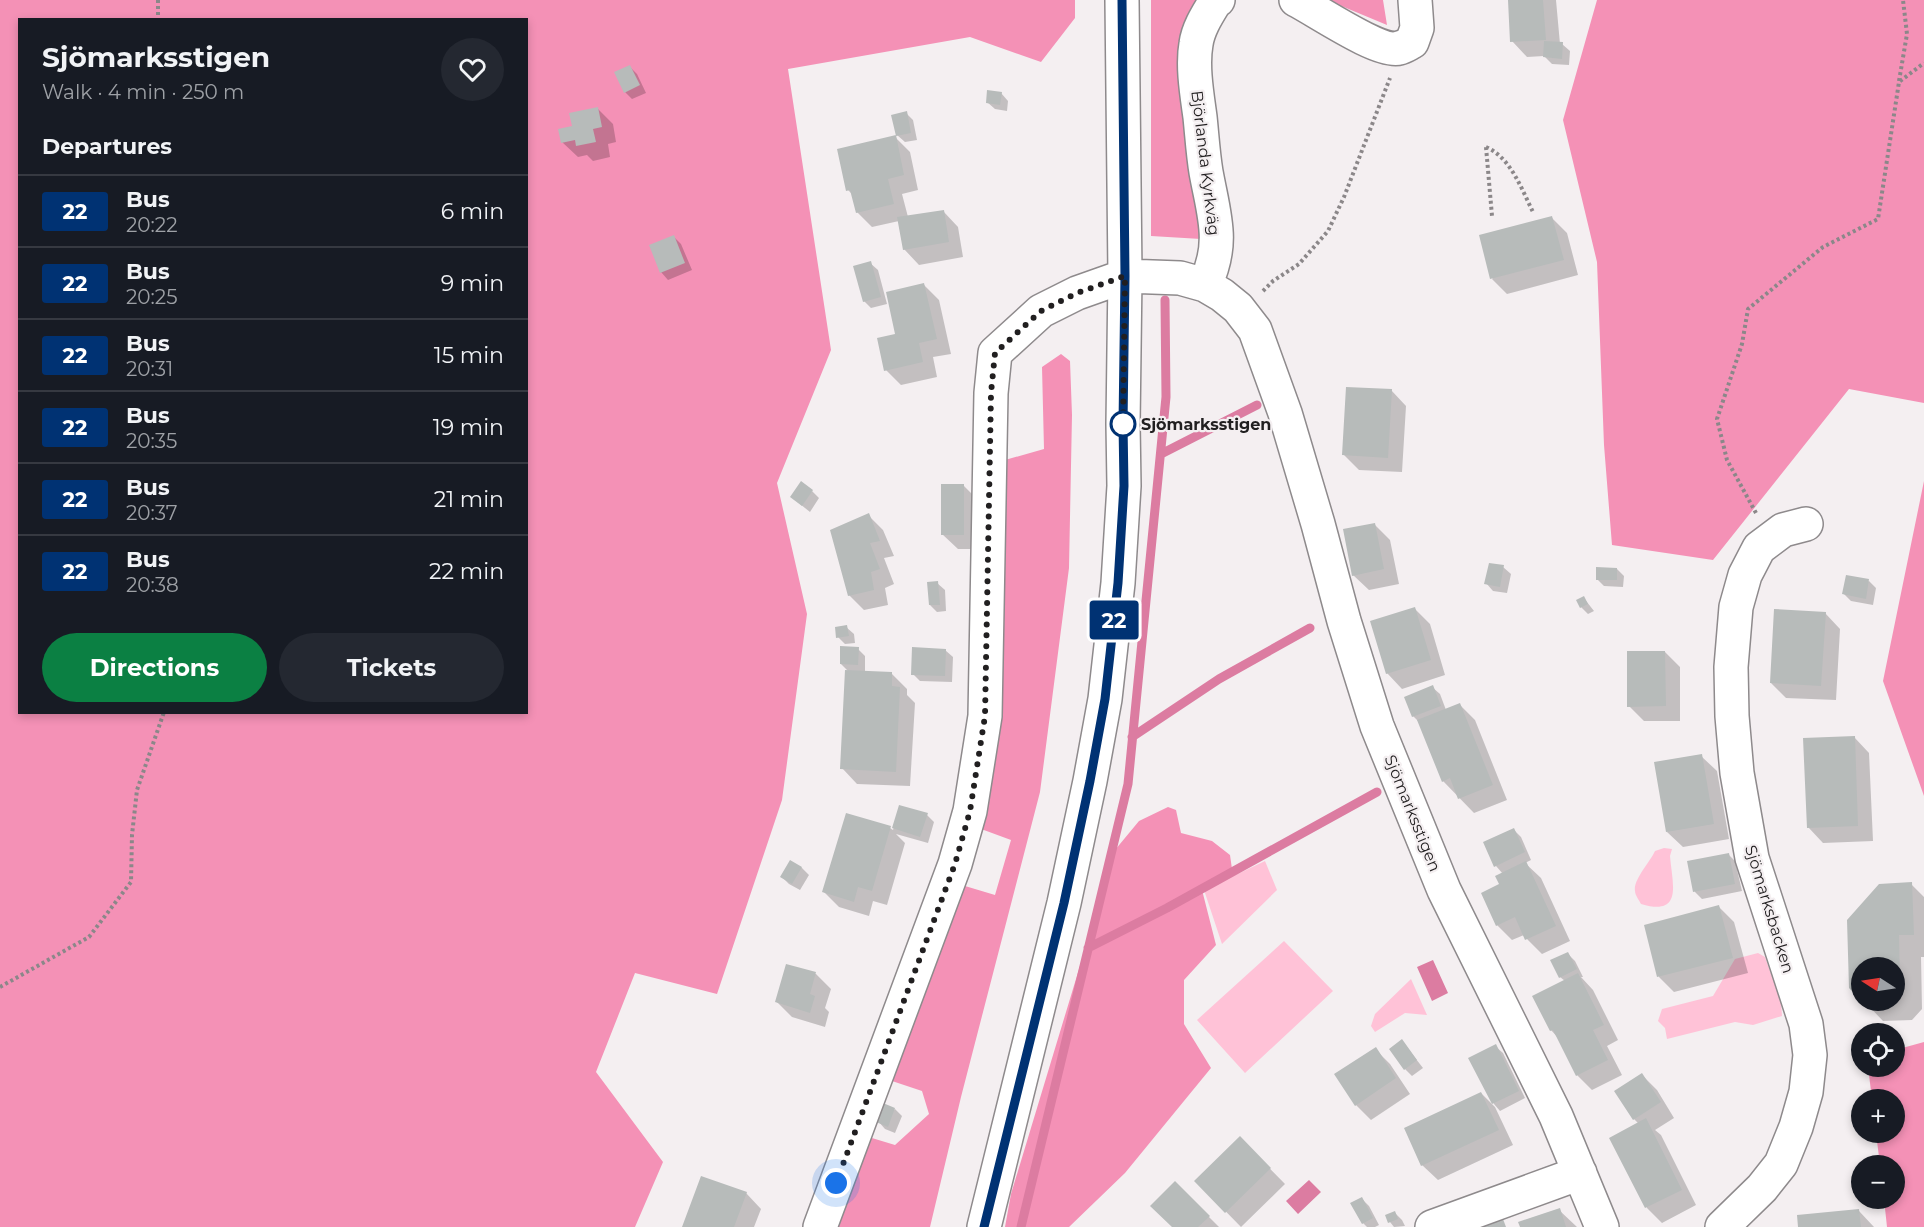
<!DOCTYPE html>
<html lang="en">
<head>
<meta charset="utf-8">
<style>
	body { margin:0; font-family:Montserrat,sans-serif; background:#242831; color:#f1f3f6; height:100vh; display:flex; flex-direction:column; font-size:22px; white-space:nowrap }
	* { box-sizing:border-box; margin:0 }
	p { font-size:20px; color:#9ea1a6 }
	.icon { flex:none; width:33px; height:33px; fill:none; stroke:currentColor; stroke-width:2; stroke-linecap:round; stroke-linejoin:round }
	.map { position:relative; flex:1; overflow:hidden }
	.sheet { position:absolute; left:18px; top:18px; width:510px; height:696px; display:flex; flex-direction:column; background:#171b24; border-radius:0px; box-shadow:0 3px 9px #0003 }
	.sheet>* { flex:none }
	.badge { padding:0 12px; border-radius:4px; font-size:21px; line-height:39px }
	.needle { width:39px; rotate:282deg }
	.controls { position:absolute; left:1851px; top:957px; display:grid; gap:12px }
	.controls a { display:grid; place-items:center; width:54px; height:54px; border-radius:50%; background:#171b24; box-shadow:0 3px 9px #0003; font-size:30px }
	.you { position:absolute; width:30px; height:30px; margin:-15px; border:4px solid #fff; border-radius:50%; background:#1a73e8; box-shadow:0 0 0 9px #1a73e833 }
	.map>.badge { position:absolute; translate:-50% -50%; box-shadow:0 0 0 3px #fff }
	h2 { padding:0 24px; font-size:22px; line-height:54px }
	.round { display:grid; place-items:center; flex:none; width:63px; height:63px; border-radius:32px; background:#242831 }
	.head { display:flex; align-items:center; justify-content:space-between; height:102px; padding:0 24px }
	h1 { font-size:28px; font-weight:700; line-height:45px }
	.cta { display:flex; gap:12px; margin-top:auto; padding:12px 24px }
	.cta a { flex:1; height:69px; border-radius:36px; background:#0b8043; color:#fff; font-size:24px; font-weight:700; line-height:69px; text-align:center }
	.cta a+a { background:#242831; color:#f1f3f6 }
	ul { padding:0; list-style:none }
	li { display:flex; align-items:center; gap:18px; height:72px; padding:0 24px; border-top:2px solid #363941 }
	li div { flex:1 }
	li b { display:block; font-size:22px }
	li em { font-style:normal }
	li .badge { min-width:66px; font-weight:700; text-align:center }
	.map>svg:first-child { display:block }
	.green { fill:#ffc2d7 }
	.forest { fill:#f491b6; fill-rule:evenodd }
	.water { fill:#dc7ca1 }
	.shadow { fill:#0003 }
	.lines { fill:none; stroke-linecap:round; stroke-linejoin:round }
	.stream { stroke:#dc7ca1; stroke-width:9 }
	.building { fill:#b7bbba }
	.minor-casing { stroke:#8e8a8c; stroke-width:36 }
	.path { stroke:#8b8789; stroke-width:4; stroke-dasharray:3 3; stroke-linecap:butt }
	.minor { stroke:#fff; stroke-width:33 }
	.line-casing { stroke:#fff; stroke-width:14 }
	.line { stroke:#003273; stroke-width:9 }
	.walk { stroke:#211f20; stroke-width:6; stroke-dasharray:0 10.8 }
	.stop-dot { fill:#fff; stroke:#003273; stroke-width:3 }
	.labels { text-anchor:middle; stroke-width:4.5; stroke-linejoin:round; paint-order:stroke }
	.street-label { font-size:16px; fill:#211f20; stroke:#f4eff1 }
	.stop-label { font-size:16px; font-weight:bold; fill:#211f20; stroke:#f4eff1; text-anchor:start }
</style>
</head>
<body>
<div class="map">
<svg width="1924" height="1227" viewBox="0 0 1924 1227">
	<rect width="100%" height="100%" fill="#f4eff1"/>
	<path class="green" d="M1664,848L1672,849L1670,856C1672,883 1684,917 1641,904C1639,900 1635,895 1635,891C1633,880 1650,862 1655,851Z
		M1265,861L1277,890L1222,944L1204,890Z
		M1284,941L1333,991L1245,1073L1197,1020Z
		M1758,953L1765,957L1781,1002L1782,1016L1753,1025L1735,1022L1667,1039L1665,1028L1658,1021L1662,1009L1713,996L1735,959Z
		M1411,979L1427,1015L1405,1013L1375,1032L1371,1026L1375,1014Z"/>
	<path class="forest" d="M0,0H1075V18L1041,62L970,37L788,69L831,350L777,483L807,614L782,800L717,994L635,973L596,1072L663,1162L635,1227H0ZM20,20H526V712H20Z
		M1151,0H1208L1197,204L1201,239L1151,236Z
		M1327,0H1383L1387,25Z
		M1597,0H1924V403L1849,389L1713,560L1612,545L1604,445L1597,262L1563,120Z
		M1061,354L1070,361L1072,415L1069,568L1040,792L961,1097L930,1227H829L862,1135L895,1145L929,1114L922,1091L886,1079L955,883L995,895L1011,840L973,826L1005,460L1044,449L1042,367Z
		M1924,481V796L1883,681Z
		M1168,807L1176,810L1181,833L1212,841L1230,855L1232,869L1201,886L1216,945L1184,980V1024L1211,1068L1125,1173L1069,1227H1005L1011,1194L1115,850L1139,821Z
		M1924,1042V1227H1887L1884,1199L1894,1198V1166L1880,1165L1876,1133L1894,1132V1100L1872,1099L1868,1067L1894,1066L1895,1050Z"/>
	<path class="water" d="M1433,960L1448,993L1432,1001L1417,967Z
		M1309,1180L1321,1192L1298,1214L1286,1201Z"/>
	<path class="shadow" d="M1509,0H1556L1560,44H1562L1570,51L1569,65L1552,64L1544,56L1527,57L1512,41Z
		M630,67L637,74L646,93L632,99L625,92Z
		M1001,93L1008,101L1007,111L995,109L987,102Z
		M598,109L613,124L616,142L608,144L610,157L593,161L587,155L578,157L562,142L574,127Z
		M906,113L913,120L917,140L905,142L897,135Z
		M895,137L910,152L918,190L902,194L908,217L943,211L958,227L963,257L919,265L904,249L899,221L872,227L857,212L853,195L848,190Z
		M1552,218L1567,233L1578,275L1507,294L1492,279Z
		M674,237L681,244L692,270L668,280L661,272Z
		M870,263L878,270L887,304L871,308L864,301Z
		M924,285L939,300L951,354L933,357L937,377L901,385L886,370L897,335Z
		M1391,390L1406,406L1402,472L1359,470L1343,454Z
		M964,486L979,501L978,549H958L942,534Z
		M812,491L819,498L810,512L800,504Z
		M868,515L883,530L894,556L884,558L894,584L885,588L888,605L864,610L849,595Z
		M1374,524L1390,540L1399,584L1369,590L1353,575Z
		M1503,567L1511,574L1507,593L1493,591L1486,583Z
		M1617,569L1624,576L1623,587L1604,586L1597,579Z
		M1869,581L1876,588L1873,605L1851,601L1844,594Z
		M937,583L945,590L946,611L937,612L930,605Z
		M1583,597L1594,611L1588,614L1581,607Z
		M1415,609L1430,624L1445,675L1402,689L1387,673Z
		M1825,613L1840,629L1836,700L1786,698L1771,683Z
		M846,627L854,634L855,643L845,644L838,637Z
		M858,649L865,656V672L892,674L907,689V695L915,703L910,786L857,784L842,768L849,672L841,664Z
		M945,650L953,657L952,682L920,681L913,674Z
		M1665,652L1680,667V721H1644L1629,706Z
		M1432,687L1440,694L1446,710L1460,705L1475,720L1507,800L1474,813L1443,781L1421,724L1413,716Z
		M1854,737L1869,753L1873,841L1823,843L1808,827Z
		M1701,756L1717,771L1729,839L1683,847L1667,832Z
		M900,807L927,815L934,822L928,843L896,834L905,843L887,905L873,901L869,916L839,907L823,891L890,828L893,830Z
		M1514,830L1521,837L1531,860L1525,863L1541,878L1570,941L1542,954L1527,939L1524,935L1512,940L1497,925L1503,874L1496,866Z
		M1728,854L1735,861L1742,891L1702,899L1695,892L1689,863Z
		M791,862L802,868L809,875L800,890L789,884L782,877Z
		M1911,884L1924,897V957H1921L1922,1009L1912,1020L1883,1021L1863,1000H1894V968H1862Z
		M1719,907L1734,922L1748,973L1674,992L1659,977L1646,926Z
		M1568,954L1575,961L1583,977H1581L1593,990L1618,1040L1607,1046L1622,1075L1592,1090L1577,1075L1559,1039L1551,1030L1565,981L1560,977Z
		M787,965L816,974L831,989L825,1008L829,1012L825,1027L792,1017L777,1002Z
		M1402,1041L1423,1068L1412,1076L1405,1069Z
		M1495,1046L1503,1053L1525,1098L1500,1111L1494,1104L1470,1058Z
		M1375,1049L1390,1064L1410,1094L1371,1120L1356,1105Z
		M1642,1075L1657,1090L1674,1118L1655,1130L1661,1135L1696,1205L1662,1223L1647,1208L1611,1138L1639,1124L1634,1119Z
		M1481,1093L1495,1107L1513,1145L1438,1180L1422,1165L1406,1129Z
		M895,1109L902,1116L895,1133L885,1129L878,1121Z
		M1240,1138L1285,1184L1241,1227L1196,1181Z
		M1175,1183L1219,1227H1174Z
		M746,1193L761,1209L754,1227H684Z
		M1362,1199L1369,1206L1379,1225L1375,1227H1367L1363,1223Z
		M1559,1210L1577,1227H1521Z
		M1859,1211L1874,1227H1800Z
		M1395,1213L1402,1220L1405,1226L1394,1227L1390,1222L1387,1216Z"/>
	<g class="lines">
		<path class="stream" d="M1161,454L1257,405
			M1132,737L1219,679L1310,628
			M1088,948L1167,908L1377,792
			M1021,1227L1128,784L1166,397L1165,300"/>
	</g>
	<path class="building" d="M1508,0H1543L1546,40L1510,42Z
		M1544,41L1563,42L1562,59L1543,57Z
		M630,65L640,85L624,93L614,72Z
		M987,90L1002,92L1000,105L986,103Z
		M598,107L602,127L593,129L596,142L576,146L575,140L561,143L558,129L572,126L569,113Z
		M907,111L911,133L896,136L891,115Z
		M896,135L904,175L888,179L894,204L856,213L850,190L846,191L837,149Z
		M944,210L949,242L903,250L897,217Z
		M1552,216L1564,260L1490,279L1479,235Z
		M674,235L685,263L660,273L649,245Z
		M871,261L881,297L863,302L853,266Z
		M924,283L937,339L919,343L923,362L884,371L877,338L895,334L886,292Z
		M1346,387L1392,389L1388,458L1342,455Z
		M801,481L813,490L802,506L790,497Z
		M941,484H964V535H941Z
		M869,513L880,541L870,543L880,569L871,572L874,590L848,596L830,530Z
		M1375,523L1384,569L1352,576L1343,529Z
		M1489,563L1504,565L1500,587L1484,584Z
		M1596,567L1617,568V580H1596Z
		M1846,575L1869,579L1866,599L1842,594Z
		M938,581L940,605H929L927,582Z
		M1584,596L1588,604L1580,608L1576,600Z
		M1415,607L1431,660L1386,674L1370,621Z
		M1774,609L1826,612L1821,686L1770,683Z
		M847,625L849,636L836,638L835,627Z
		M840,646L859,647L858,665L840,664Z
		M912,647L946,649L945,676L911,675Z
		M1627,651H1665L1666,706L1627,707Z
		M845,670L892,672V686L900,687L896,772L840,769Z
		M1433,685L1441,706L1412,717L1404,697Z
		M1460,703L1493,785L1458,799L1450,778L1442,782L1417,720Z
		M1855,736L1858,826L1807,828L1803,738Z
		M1702,754L1714,824L1666,832L1654,762Z
		M899,805L928,813L920,837L892,828Z
		M846,813L891,826L872,891L858,887L854,902L822,892Z
		M1514,828L1525,852L1494,867L1483,842Z
		M1729,853L1735,884L1693,892L1687,861Z
		M790,860L802,867L792,884L780,877Z
		M1526,861L1556,926L1525,940L1515,917L1496,926L1481,893L1499,884L1495,876Z
		M1912,882L1914,935H1899L1900,986L1894,992V968H1862V999H1859L1849,988L1847,920L1879,884Z
		M1719,905L1733,958L1657,977L1644,925Z
		M1568,952L1577,969L1559,978L1550,960Z
		M786,964L816,972L810,994L815,996L810,1013L775,1002Z
		M1578,973L1604,1025L1593,1030L1608,1060L1576,1076L1553,1030L1550,1031L1532,996Z
		M1402,1039L1417,1060L1404,1070L1389,1049Z
		M1496,1044L1519,1091L1492,1104L1468,1058Z
		M1376,1047L1396,1078L1355,1106L1334,1074Z
		M1642,1073L1661,1102L1633,1120L1614,1091Z
		M1481,1092L1499,1130L1421,1166L1404,1128Z
		M883,1103L895,1108L888,1127L876,1122Z
		M1646,1118L1682,1190L1645,1208L1609,1138Z
		M1240,1136L1271,1168L1225,1213L1194,1181Z
		M701,1176L747,1192L734,1227H682Z
		M1175,1181L1210,1216L1198,1227H1172L1150,1206Z
		M1362,1197L1373,1218L1362,1224L1350,1203Z
		M1560,1208L1566,1227H1520L1518,1222Z
		M1859,1209L1861,1227H1798L1797,1215Z
		M1395,1211L1398,1219L1388,1223L1385,1215Z
		M1503,1219L1506,1227H1481Z"/>
	<g class="lines">
		<g class="minor-casing">
			<path id="minor" d="M1296,0C1316,10 1380,54 1399,48C1404,47 1408,44 1412,42L1417,28L1415,0
				M1205,285C1225,242 1214,216 1206,172C1203,154 1202,136 1200,117C1197,95 1192,66 1196,44C1198,29 1207,15 1215,2L1218,0
				M820,1227L955,864L970,811L985,716L991,393L995,353L1041,311L1077,293L1125,276L1180,278L1205,285L1222,295L1238,308L1255,330L1285,413L1318,524L1344,621L1377,726L1444,890L1556,1116L1602,1227
				M984,1227L1064,903L1090,781L1105,699L1118,583L1124,486L1123,424L1125,276L1122,0
				M1432,1227L1580,1173
				M1722,1227L1762,1188L1781,1164L1796,1127L1806,1092L1810,1055L1806,1024L1752,858L1737,773L1732,716L1731,667L1736,607L1745,575L1759,548L1783,530L1806,524"/>
		</g>
		<path class="path" d="M158,0V20
			M1899,81L1907,34L1903,0
			M1486,147C1511,158 1521,188 1533,212
			M1486,147L1492,216
			M1263,291L1273,281L1299,264L1328,231L1344,197L1390,78
			M1756,513L1727,460L1717,419L1742,344L1748,309L1823,247L1878,219L1899,82L1924,63
			M0,987L89,937L131,882L132,835L137,790L164,712"/>
		<use href="#minor" class="minor"/>
	</g>
	<g class="lines">
		<g class="line-casing">
			<path id="line" d="M984,1227L1064,903L1090,781L1105,699L1118,583L1124,486L1123,424L1125,276L1122,0"/>
		</g>
		<use href="#line" class="line"/>
		<path class="walk" d="M836,1183L955,864L970,811L985,716L991,393L995,353L1041,311L1077,293L1125,276L1123,424"/>
	</g>
	<circle class="stop-dot" cx="1123" cy="424" r="12"/>
	<g class="labels">
		<g class="street-label">
			<text transform="translate(1206 163) rotate(83)" y="6">Björlanda Kyrkväg</text>
			<text transform="translate(1413 813) rotate(68)" y="6">Sjömarksstigen</text>
			<text transform="translate(1770 909) rotate(73)" y="6">Sjömarksbacken</text>
		</g>
		<g class="stop-label">
			<text x="1141" y="430">Sjömarksstigen</text>
		</g>
	</g>
</svg>
<div class="controls">
<a><svg class="needle" viewBox="-14 -14 28 28"><path d="M0-13l5 13h-10z" fill="#e53935"/><path d="M0 13l5-13h-10z" fill="#9ea1a6"/></svg></a>
<a><svg class="icon" aria-label="locate" viewBox="0 0 24 24"><circle cx="12" cy="12" r="6"/><path d="M12 2v4M12 18v4M2 12h4M18 12h4"/></svg></a>
<a>+</a>
<a>−</a>
</div>
<div class="you" style="left:836px;top:1183px"></div>
<b class="badge" style="left:1114px;top:620px;background:#003273;color:#fff">22</b>
<section class="sheet">
<div class="head"><div><h1>Sjömarksstigen</h1><p>Walk · 4 min · 250 m</p></div><a class="round"><svg class="icon" aria-label="heart" viewBox="0 0 24 24"><path d="M12 20l-8-8c-3-5 5-10 8-4 3-6 11-1 8 4z"/></svg></a></div>
<h2>Departures</h2>
<ul>
<li><span class="badge" style="background:#003273;color:#fff">22</span><div><b>Bus</b><p>20:22</p></div><em>6 min</em></li>
<li><span class="badge" style="background:#003273;color:#fff">22</span><div><b>Bus</b><p>20:25</p></div><em>9 min</em></li>
<li><span class="badge" style="background:#003273;color:#fff">22</span><div><b>Bus</b><p>20:31</p></div><em>15 min</em></li>
<li><span class="badge" style="background:#003273;color:#fff">22</span><div><b>Bus</b><p>20:35</p></div><em>19 min</em></li>
<li><span class="badge" style="background:#003273;color:#fff">22</span><div><b>Bus</b><p>20:37</p></div><em>21 min</em></li>
<li><span class="badge" style="background:#003273;color:#fff">22</span><div><b>Bus</b><p>20:38</p></div><em>22 min</em></li>
</ul>
<div class="cta"><a>Directions</a><a>Tickets</a></div>
</section>
</div>
</body>
</html>
